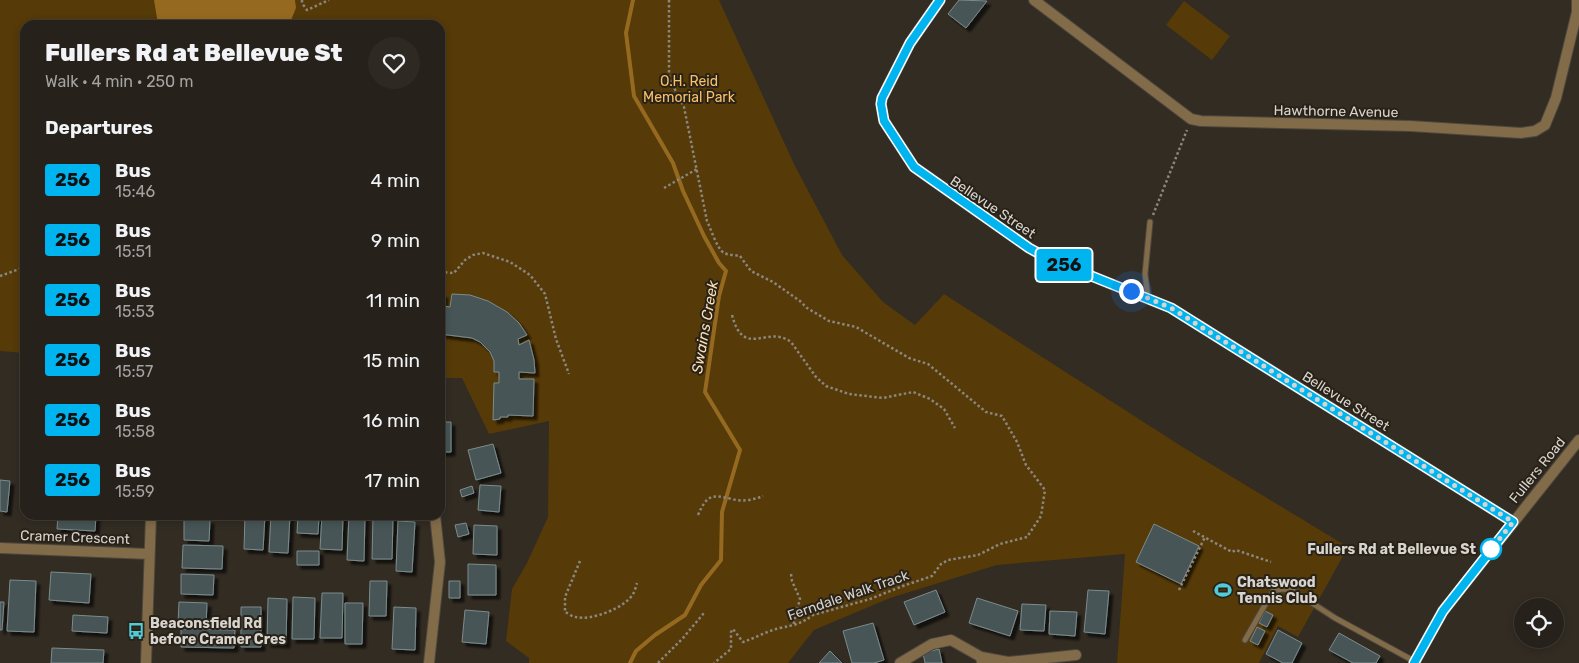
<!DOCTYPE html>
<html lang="en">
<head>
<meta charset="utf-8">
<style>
	body { margin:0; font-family:Rubik,sans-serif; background:#2e2923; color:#f1f3f6; height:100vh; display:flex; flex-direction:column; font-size:19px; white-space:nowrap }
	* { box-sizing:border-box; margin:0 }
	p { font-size:16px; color:#a4a3a2 }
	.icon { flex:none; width:28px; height:28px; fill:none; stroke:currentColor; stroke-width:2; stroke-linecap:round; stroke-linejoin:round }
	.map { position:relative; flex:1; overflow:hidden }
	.details { position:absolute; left:20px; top:20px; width:425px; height:500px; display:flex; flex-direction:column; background:#26211a; border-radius:15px; box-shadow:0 2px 8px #0003,0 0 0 1px #423e39 }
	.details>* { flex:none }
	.badge { padding:0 10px; border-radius:4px; font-size:18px; line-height:32px }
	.buttons { position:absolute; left:1514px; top:598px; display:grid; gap:10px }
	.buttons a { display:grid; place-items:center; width:50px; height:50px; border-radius:50%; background:#26211a; box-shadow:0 2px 8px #0003,0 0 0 1px #423e39; font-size:25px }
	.you { position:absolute; width:25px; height:25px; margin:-12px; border:4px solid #fff; border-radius:50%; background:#1a73e8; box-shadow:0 0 0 8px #1a73e833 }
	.map>.badge { position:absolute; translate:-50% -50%; box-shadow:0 0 0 2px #fff }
	h2 { padding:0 25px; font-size:19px; line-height:45px }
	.round { display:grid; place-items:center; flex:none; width:52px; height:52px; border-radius:26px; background:#2e2923 }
	.headline { display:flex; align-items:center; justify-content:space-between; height:85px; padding:0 25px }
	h1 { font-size:24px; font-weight:800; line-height:38px }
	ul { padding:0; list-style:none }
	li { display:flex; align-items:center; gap:15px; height:60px; padding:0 25px }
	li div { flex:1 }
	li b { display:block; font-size:19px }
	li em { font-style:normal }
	li .badge { min-width:55px; font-weight:700; text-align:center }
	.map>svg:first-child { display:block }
	.green { fill:#563a08 }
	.water { fill:#956a20 }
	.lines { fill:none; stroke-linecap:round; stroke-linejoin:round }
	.stream { stroke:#956a20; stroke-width:4 }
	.building { fill:#465456; stroke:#7c8c8d; filter:url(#shadow) }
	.lane-casing { stroke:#4d473e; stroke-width:7 }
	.street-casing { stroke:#4d473e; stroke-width:12 }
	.path { stroke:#8b867f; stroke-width:2.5; stroke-dasharray:2.5 2.5; stroke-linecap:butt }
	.lane { stroke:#826b48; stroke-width:5 }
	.street { stroke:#826b48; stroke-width:10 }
	.line-casing { stroke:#fff; stroke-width:11 }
	.line { stroke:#00b5ef; stroke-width:8 }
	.walk { stroke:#d8d4ce; stroke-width:5; stroke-dasharray:0 9 }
	.stop-dot { fill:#fff; stroke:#00b5ef; stroke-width:2.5 }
	.labels { text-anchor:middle; stroke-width:4; stroke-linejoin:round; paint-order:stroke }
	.park-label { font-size:14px; fill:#fac065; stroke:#282219 }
	.street-label { font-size:14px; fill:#d8d4ce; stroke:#282219 }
	.stop-label { font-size:14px; font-weight:bold; fill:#d8d4ce; stroke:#282219; text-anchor:end }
	.poi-label { font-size:14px; font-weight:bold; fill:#d8d4ce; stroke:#282219; text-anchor:start }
	.water-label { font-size:15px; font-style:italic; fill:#fbdeb4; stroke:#282219 }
</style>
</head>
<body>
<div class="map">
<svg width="1579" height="663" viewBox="0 0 1579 663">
	<defs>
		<filter id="shadow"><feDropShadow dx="4" dy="4" stdDeviation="1" flood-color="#0009"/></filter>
	</defs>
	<rect width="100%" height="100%" fill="#322c23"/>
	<path class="green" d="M0,0H719L794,164L842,255L883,302L915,325L944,294L1181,446L1348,547L1298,637L1278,626L1259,663H1117L1125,554L997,565L890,598L814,630L788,663H529V658L506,641L512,589L527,563L548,517L549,421L489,434L462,378H440V25H25V353L0,351Z
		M1184,1L1230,36L1212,60L1166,25Z"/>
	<path class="water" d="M154,0H295L296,8L289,25H165L158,24Z"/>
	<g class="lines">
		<path class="stream" d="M630,663L636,651L655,635L685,615L701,585L721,560L722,512L740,450L705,392L719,296L726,271L719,263L704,236L683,191L673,163L634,96L626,33L633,0"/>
	</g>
	<path class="building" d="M959,0L987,1L966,28L948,14Z
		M440,294H444L443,306L450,307L452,294L470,295L488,301L507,312L519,323L527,335L518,339L519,345L529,340L534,360L535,373L519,372V379H534L533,416L508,415V417H500V419L493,420L494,383H499V372H494V361L490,352L480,342L472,338L440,334Z
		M440,422H451V452H440Z
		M493,444L501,473L476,480L468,450Z
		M0,480L10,481L7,512L0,511Z
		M480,485L501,486L499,512L478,510Z
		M472,486L474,493L462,497L460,490Z
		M58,515H96L95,531L57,529Z
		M245,515H265L263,550L244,549Z
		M271,515H290L288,553L269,552Z
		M322,515H343L342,550L320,549Z
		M349,515L365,516L364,561L347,560Z
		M298,516L319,517L318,534L297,533Z
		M373,517H393L392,559H372Z
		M184,520H210L209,541L184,540Z
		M398,521L415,522L412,572L396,571Z
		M466,523L469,534L458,537L455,525Z
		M1154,524L1199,546L1181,584L1136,562Z
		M474,525L497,526V555L473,554Z
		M183,545L223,546L222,569L182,568Z
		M297,551H319V565H297Z
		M468,564L496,565V595H468Z
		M51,572L91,574L89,603L49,600Z
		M181,574L214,575L213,595L181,594Z
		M10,580L36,581L34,632L7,631Z
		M370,581H387L386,616H369Z
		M449,581H460V598H449Z
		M936,590L945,612L914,625L904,602Z
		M1088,590L1109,591L1105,634L1084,632Z
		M322,593H343L342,638H320Z
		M293,597L315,598L314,639H292Z
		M268,598L287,599L286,644L267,643Z
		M977,598L1018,611L1010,636L969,623Z
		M0,602H4L2,630H0Z
		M179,602L207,603L206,625L178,624Z
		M345,603H363L362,644H345Z
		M1022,604L1046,605L1044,631L1020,630Z
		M241,607H261V647H241Z
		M394,607L416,608L415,650L392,649Z
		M465,610L489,612L486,644L462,642Z
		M1050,611L1077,612L1075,636L1049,634Z
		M1265,611L1273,615L1267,627L1259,623Z
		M73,615L108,617L107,633L72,631Z
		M873,623L884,660L874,663H852L843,631Z
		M1257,627L1265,631L1258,645L1250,641Z
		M181,629L235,630L234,648L181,647Z
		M1278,630L1302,643L1292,663H1283L1266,654Z
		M1339,633L1380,656L1376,663H1353L1329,650Z
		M52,648L104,650L103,663H51Z
		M939,649L942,663H925L923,653Z
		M830,651L842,663H819Z"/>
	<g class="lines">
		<g class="lane-casing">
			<path id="lane" d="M1148,298L1145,274L1150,222
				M1245,640L1273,591L1282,589L1292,590L1335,618L1414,661"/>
		</g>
		<g class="street-casing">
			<path id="street" d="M940,0L910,43L882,98L881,104L884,121L914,167L1029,248L1049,259L1171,308L1513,522
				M1034,0L1191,119L1201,121L1410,126L1521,133L1535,131L1545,125L1556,98L1577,12V0
				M0,548L149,554
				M981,657L1008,662L1076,655
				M146,663L151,515
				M429,663L440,562L435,515
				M900,663L932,644L951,640L981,657L982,663
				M1414,663L1443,611L1579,440"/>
		</g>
		<path class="path" d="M302,0V3L307,10L329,0
			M669,0V78L684,107L707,221C711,229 717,249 724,253C728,255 735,255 740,256L751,271L773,282L800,301L807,308L829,321L856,327L909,358L928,364L986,412L1002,416L1017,442L1026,465L1045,490L1041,516L1027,537L1000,544L978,555L948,560L941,564L932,576L903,586L870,599L813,615C801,624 794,625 780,628C767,631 755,638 743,642L733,629L731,632V649L714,663
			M664,188L697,169
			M1153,215L1187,130
			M440,272L454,273L465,260L473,255L483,253L510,262L530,275L545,294L556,339L569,374
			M0,276L25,267
			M732,315C744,360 767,324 791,342L816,377L826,386L849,394L883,398L913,392L930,399L944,409L955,428
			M698,515C707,495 711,494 732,499C742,502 753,500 763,496
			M1193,531L1232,552L1236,550L1271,562
			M580,561L565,597V612C568,613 572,617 576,617C591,621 625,608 633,594C635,591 636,586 637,583
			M791,574L792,581L800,599L793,626
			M1179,590L1205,537
			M658,663L683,638L704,613"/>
		<use href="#lane" class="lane"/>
		<use href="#street" class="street"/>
	</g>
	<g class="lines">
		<g class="line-casing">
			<path id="line" d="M940,0L910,43L882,98L881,104L884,121L914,167L1029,248L1049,259L1171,308L1513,522L1443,611L1414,663"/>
		</g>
		<use href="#line" class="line"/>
		<path class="walk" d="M1131,291L1171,308L1513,522L1489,552L1491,549"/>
	</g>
	<defs>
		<g id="stadium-bare" transform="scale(1.35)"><path d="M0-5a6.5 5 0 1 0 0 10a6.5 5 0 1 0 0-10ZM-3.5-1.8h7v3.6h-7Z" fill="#52cbd8" stroke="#282219" stroke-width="2.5" paint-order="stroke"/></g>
		<g id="bus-bare" transform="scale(1.35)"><path d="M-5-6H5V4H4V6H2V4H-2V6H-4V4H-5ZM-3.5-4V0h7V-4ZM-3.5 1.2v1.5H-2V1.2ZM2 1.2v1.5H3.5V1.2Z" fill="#52cbd8" stroke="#282219" stroke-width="2.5" paint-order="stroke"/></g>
	</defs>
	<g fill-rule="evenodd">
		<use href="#stadium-bare" x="1223" y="590"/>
		<use href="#bus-bare" x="136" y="631"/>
	</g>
	<circle class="stop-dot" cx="1491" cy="549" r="10"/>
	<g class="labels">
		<g class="park-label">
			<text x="689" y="86">O.H. Reid<tspan x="689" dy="16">Memorial Park</tspan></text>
		</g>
		<g class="street-label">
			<text transform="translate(1336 111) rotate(1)" y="5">Hawthorne Avenue</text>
			<text transform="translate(993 207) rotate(34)" y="5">Bellevue Street</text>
			<text transform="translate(1346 401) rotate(32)" y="5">Bellevue Street</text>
			<text transform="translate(1537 470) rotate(-51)" y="5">Fullers Road</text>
			<text transform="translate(75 537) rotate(2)" y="5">Cramer Crescent</text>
			<text transform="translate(848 595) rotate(-19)" y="5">Ferndale Walk Track</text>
		</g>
		<g class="stop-label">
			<text x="1476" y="554">Fullers Rd at Bellevue St</text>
		</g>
		<g class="poi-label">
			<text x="1237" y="587">Chatswood<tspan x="1237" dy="16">Tennis Club</tspan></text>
			<text x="150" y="628">Beaconsfield Rd<tspan x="150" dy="16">before Cramer Cres</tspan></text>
		</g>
		<g class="water-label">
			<text transform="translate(705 327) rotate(-80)" y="5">Swains Creek</text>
		</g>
	</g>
</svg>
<div class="buttons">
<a><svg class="icon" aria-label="locate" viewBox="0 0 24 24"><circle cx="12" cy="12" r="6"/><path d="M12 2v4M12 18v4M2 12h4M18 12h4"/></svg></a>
</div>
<div class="you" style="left:1131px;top:291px"></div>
<b class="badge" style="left:1064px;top:265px;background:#00b5ef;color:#111">256</b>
<section class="details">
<div class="headline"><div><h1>Fullers Rd at Bellevue St</h1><p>Walk · 4 min · 250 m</p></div><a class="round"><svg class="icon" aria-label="heart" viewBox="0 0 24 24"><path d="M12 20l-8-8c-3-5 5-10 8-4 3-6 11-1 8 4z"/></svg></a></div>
<h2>Departures</h2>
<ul>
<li><span class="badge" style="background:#00b5ef;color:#111">256</span><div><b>Bus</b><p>15:46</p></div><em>4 min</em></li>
<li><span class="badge" style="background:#00b5ef;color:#111">256</span><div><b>Bus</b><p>15:51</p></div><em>9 min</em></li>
<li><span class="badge" style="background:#00b5ef;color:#111">256</span><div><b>Bus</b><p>15:53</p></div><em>11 min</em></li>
<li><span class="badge" style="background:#00b5ef;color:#111">256</span><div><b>Bus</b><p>15:57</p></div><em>15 min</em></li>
<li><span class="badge" style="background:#00b5ef;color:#111">256</span><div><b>Bus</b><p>15:58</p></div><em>16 min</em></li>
<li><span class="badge" style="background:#00b5ef;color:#111">256</span><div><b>Bus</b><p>15:59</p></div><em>17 min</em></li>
</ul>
</section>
</div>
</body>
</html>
